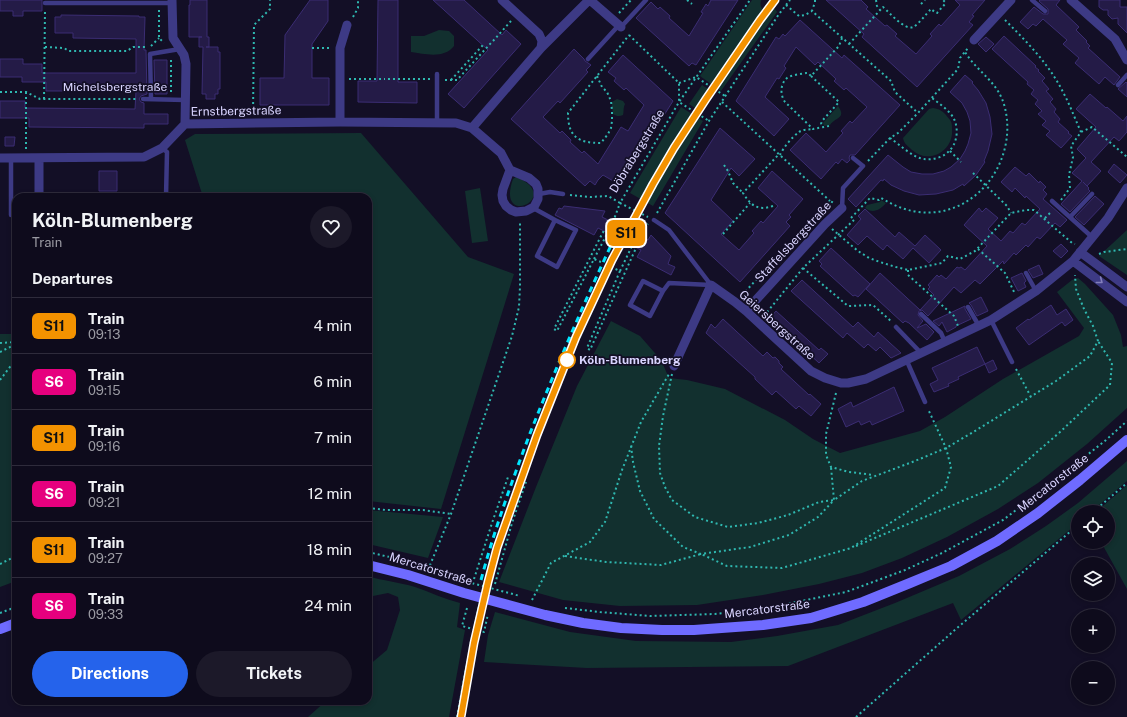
<!DOCTYPE html>
<html lang="en">
<head>
<meta charset="utf-8">
<style>
	body { margin:0; font-family:"Public Sans",sans-serif; background:#1c1929; color:#f1f3f6; height:100vh; display:flex; flex-direction:column; font-size:15px; white-space:nowrap }
	* { box-sizing:border-box; margin:0 }
	p { font-size:13px; color:#9b9ba3 }
	.icon { flex:none; width:22px; height:22px; fill:none; stroke:currentColor; stroke-width:2; stroke-linecap:round; stroke-linejoin:round }
	.map { position:relative; flex:1; overflow:hidden }
	.drawer { position:absolute; left:12px; top:193px; width:360px; height:512px; display:flex; flex-direction:column; background:#0e0b1c; border-radius:12px; box-shadow:0 2px 6px #0003,0 0 0 1px #2e2b3b }
	.drawer>* { flex:none }
	.badge { padding:0 8px; border-radius:6px; font-size:14px; line-height:26px }
	.tools { position:absolute; left:1071px; top:505px; display:grid; gap:8px }
	.tools a { display:grid; place-items:center; width:44px; height:44px; border-radius:50%; background:#0e0b1c; box-shadow:0 2px 6px #0003,0 0 0 1px #2e2b3b; font-size:20px }
	.map>.badge { position:absolute; translate:-50% -50%; box-shadow:0 0 0 2px #fff }
	h2 { padding:0 20px; font-size:15px; line-height:36px }
	.round { display:grid; place-items:center; flex:none; width:42px; height:42px; border-radius:21px; background:#1c1929 }
	.headline { display:flex; align-items:center; justify-content:space-between; height:68px; padding:0 20px }
	h1 { font-size:19px; font-weight:700; line-height:30px }
	.cta { display:flex; gap:8px; margin-top:auto; padding:8px 20px }
	.cta a { flex:1; height:46px; border-radius:24px; background:#2563eb; color:#fff; font-size:16px; font-weight:700; line-height:46px; text-align:center }
	.cta a+a { background:#1c1929; color:#f1f3f6 }
	ul { padding:0; list-style:none }
	li { display:flex; align-items:center; gap:12px; height:56px; padding:0 20px; border-top:1px solid #2e2b3b }
	li div { flex:1 }
	li b { display:block; font-size:15px }
	li em { font-style:normal }
	li .badge { min-width:44px; font-weight:700; text-align:center }
	.map>svg:first-child { display:block }
	.green { fill:#12302f }
	.building { fill:#241b47; stroke:#3b2d73 }
	.lines { fill:none; stroke-linecap:round; stroke-linejoin:round }
	.path { stroke:#2fb8b0; stroke-width:2; stroke-dasharray:2 3; stroke-linecap:butt }
	.lane { stroke:#3d3a85; stroke-width:4.5 }
	.street { stroke:#3d3a85; stroke-width:9 }
	.secondary { stroke:#6f6bff; stroke-width:10 }
	.rail { stroke:#00e5ff; stroke-width:3; stroke-dasharray:6 5; stroke-linecap:butt }
	.oneway { stroke:#837fbc }
	.line-casing { stroke:#fff; stroke-width:9 }
	.line { stroke:#f39200; stroke-width:6 }
	.stop-dot { fill:#fff; stroke:#f39200; stroke-width:2 }
	.labels { text-anchor:middle; stroke-width:3.5; stroke-linejoin:round; paint-order:stroke }
	.street-label { font-size:12px; fill:#d9d4ff; stroke:#130f26 }
	.stop-label { font-size:12px; font-weight:bold; fill:#d9d4ff; stroke:#130f26; text-anchor:start }
</style>
</head>
<body>
<div class="map">
<svg width="1127" height="717" viewBox="0 0 1127 717">
	<rect width="100%" height="100%" fill="#130f26"/>
	<path class="green" d="M752,0H761C758,13 768,9 775,9L777,12L721,91L700,76Z
		M439,30L449,31L454,36V46C444,59 425,54 411,52V36H424Z
		M702,85L714,93L701,112L689,104Z
		M617,99L623,101L625,104C623,108 624,112 623,115C619,117 616,116 613,114L612,107V102Z
		M838,106C847,119 835,117 830,125L824,126L823,123Z
		M681,107L703,121L653,206L630,193Z
		M933,108C940,109 942,111 946,115C947,117 949,118 950,120C952,122 952,126 952,129C954,151 929,165 912,150C908,146 904,144 903,138L929,109Z
		M361,133L468,257L514,274L441,509L368,501V197H203L185,140L195,134Z
		M516,177C565,197 495,230 513,179Z
		M480,188L488,241L472,243L465,191Z
		M881,200L886,203C880,210 873,214 865,208L867,205L880,202Z
		M1127,230V275L1099,256Z
		M1078,278L1085,284L1113,315L1121,335L1123,347L1127,346V408L1087,444L1038,483L998,509L947,537L902,558L862,573L819,584L763,595L697,605L620,606L563,600L499,582L536,487L577,386L611,321L640,336L661,360L669,378L687,380L725,389L785,420L813,439L840,453L920,431L945,417L1003,379L1079,336L1084,328L1057,292L1072,280Z
		M0,334H16V581L0,587Z
		M1127,461V481L1091,512H1078V523L961,620L953,603L788,666L587,668L484,662L488,635L495,612L570,632L636,641L731,642L777,636L838,625L895,603L959,576L1010,549L1046,526L1078,503Z
		M1127,485V589L1101,542H1108V512H1096Z
		M368,510L443,517L428,558L368,544Z
		M368,576C383,581 399,582 415,587C430,592 444,599 460,603L457,627L465,630L449,717H308L326,701H368V666L387,650L400,610L398,597L388,593L368,597Z"/>
	<path class="building" d="M0,0H42V11H23V16H13V11H0Z
		M190,0H207V37H209V47H206H218V52H220V89H218V94H215V99H206V94H202L203,47H199V37H202H189V5H190Z
		M310,0H328V21L312,44V78H329V105H260V78H284L285,35Z
		M378,0H398V82H417V103L358,102V81H377Z
		M433,0H464L502,35L506,30L521,44L464,108L448,94L488,50Z
		M711,0H738L696,65L692,63L689,66L636,18L651,2L658,9L660,7L670,16L669,18L689,36L703,13L701,12L706,4L708,6Z
		M826,0H861L868,7L866,9L885,26L887,25L897,34L895,36L916,54L932,36L930,34L939,24L941,26L960,5L955,0H985L972,15L974,16L969,22L973,25L917,87L862,37L864,34Z
		M1040,0H1060L1056,5L1079,27L1076,30L1087,41L1086,42L1090,46L1088,48L1120,77L1114,85L1105,77L1099,84L1075,63L1079,58L1063,44L1067,40L1043,19L1036,26L1033,24L1028,29L1020,22L1034,7L1043,14H1048V9L1039,1Z
		M1099,0H1120V7H1127V33L1118,24V18L1112,19L1108,15V10H1103L1099,7Z
		M61,15L139,16V17H145L144,50H146L147,94L141,96L139,99L141,102L144,103V114H168V124H144V128L29,127V118H0V101H25V108L135,109L136,91H46V82H22V77H0V59H23V64H42V73H136V39L73,38V33H55V17H61Z
		M800,20L842,58L844,55L900,105L855,155H850L849,158L850,160L847,163L842,159L838,164L836,162L821,179L790,150L806,133L826,152L843,133L841,131L850,121L852,123L867,107L846,88L844,90L834,81L836,79L818,62L815,65L796,47L784,66L786,68L779,79L777,78L765,97L789,119L774,136L736,101L776,37L779,39L783,34L785,36Z
		M1004,36L1036,66L1035,67L1039,70L1038,71L1045,78L1042,81L1049,89L1046,91L1053,99L1050,102L1056,109L1054,112L1060,119L1058,122L1069,132L1068,133L1072,136L1061,148L1046,135L1050,131L1042,125L1046,121L1038,114L1042,111L1035,104L1038,100L1031,94L1034,90L1027,84L1028,82L992,49Z
		M986,37L994,44L986,52L978,44Z
		M574,49L584,59L585,61L591,65L586,70L588,72L560,103L558,101L543,117L560,133L562,131L571,140L570,142L582,153L584,151L598,164L621,127L628,131L644,105L626,88L624,90L614,81L616,78L608,72L623,55L673,101L620,185L603,175L598,180L595,185L590,181L585,186L511,119Z
		M154,60H167V94H155Z
		M965,75L973,82L972,83L978,90L986,103L990,117L992,134L988,151L984,161L985,162L976,175L964,186L963,184L953,190L936,194L919,195L904,191L891,185L884,179L883,181L881,180L856,207L848,199L888,155L903,167L911,172L922,174H933L944,171L951,167L960,159L965,151L968,144L971,133L970,121L967,112L962,103L950,92Z
		M1126,82L1127,83V97L1118,89Z
		M1090,94L1106,108L1107,107L1123,121L1127,116V132L1119,141L1114,137L1091,162L1101,171L1087,186L1083,182L1089,188L1088,189L1090,191L1070,212L1061,204L1082,181L1072,173L1086,158L1077,149L1096,127L1076,109Z
		M720,128L755,159L739,176L731,168L711,200L733,221L721,234L739,250L754,233L752,231L761,221L763,223L778,206L758,188L772,171L803,199L789,215L791,217L786,222L790,226L740,282L665,213Z
		M5,137H15L14,146H5Z
		M1114,164L1127,175L1120,183L1108,172Z
		M1015,167L1026,176L1029,173L1039,183L1040,181L1046,187L1043,190L1047,194L1043,199L1067,220L1060,227L1055,223L1040,239L1037,237L1028,247L1026,245L1016,255L1014,253L1004,264L1003,261L980,284L975,280L961,293L954,287L928,316L922,310L919,311L918,315L923,321L917,328L926,324L934,332L927,340L909,323L905,321L903,323L866,289L880,273L920,310L934,295L928,289L930,287L928,285L937,275L939,277L941,275L946,279L957,267L959,268L961,267L965,270L987,246L964,225L979,208L982,212L986,208L998,218L988,229L1001,241L1010,231L1013,233L1022,223L1025,225L1040,209L1026,196L1025,198L1015,188L1012,192L1001,182Z
		M99,171H117V191H99Z
		M1095,196L1104,204L1084,225L1075,217Z
		M564,206L605,211L602,217L648,240L651,235L671,256L668,264L675,267L671,275L637,257L641,250L598,228L594,235L555,215L559,208L562,209Z
		M865,209L895,237L899,232L915,246L925,235L941,250L929,263L913,248L903,259L887,245L883,250L867,236L858,245L847,235L861,219L858,216Z
		M1061,244L1068,251L1061,258L1053,251Z
		M831,248L870,284L858,297L855,295L853,296L820,266L822,264L819,261Z
		M1039,265L1043,274L1033,278L1028,270Z
		M1022,273L1026,281L1024,283L1026,287L1018,291L1011,278Z
		M802,280L853,327L858,322L874,337L878,332L901,353L891,358L880,347L876,351L868,344L864,348L847,333L843,338L791,291Z
		M981,297L988,311L977,316L971,305L969,303Z
		M1051,305L1057,315L1066,309L1073,320L1065,326L1062,322L1029,345L1016,328L1028,319L1029,320Z
		M965,306V309L971,319L956,326V327L947,332L942,322L939,326L933,321Z
		M776,311L819,350L821,348L828,354L819,363L770,318Z
		M723,319L763,356L767,352L773,358L775,357L779,361V363L783,367L781,369L809,395L810,394L821,404L811,416L799,406L796,409L776,391L772,395L755,379V377L706,333L711,324L715,328Z
		M977,347L985,364L993,360L997,369L989,373L985,364L958,377L959,379L948,384L949,386L934,392L930,384L938,380L932,368Z
		M894,387L904,411L872,425L870,421L861,425L859,421L846,427L838,409L851,402L853,407Z"/>
	<g class="lines">
		<path class="path" d="M687,0L692,4
			M815,0V2L812,11L891,81L895,92L918,113
			M876,0L877,6L880,10
			M921,4L925,0
			M786,5L799,16L805,15L812,11
			M159,10V38L164,43
			M619,13L631,0
			M353,17L358,8V0
			M1005,20C1027,42 1049,64 1063,92C1070,105 1075,119 1081,132
			M629,35L679,83V102L709,121
			M493,41L511,21
			M849,44L883,7C889,12 905,31 913,27C918,25 926,14 931,9L936,13H937L945,4V2L943,0
			M151,46L159,38
			M45,47L64,48L69,51H127L133,47H147
			M312,48H331
			M597,76L602,87L607,92L611,101L612,111V121L611,128L608,134L601,143C578,143 568,137 568,113L629,35
			M811,76L839,102L822,121L821,124L822,127
			M349,79H385
			M388,79H430
			M445,80H457L491,43
			M451,80L483,45
			M679,83L696,77L725,96
			M0,92H26L40,99H137
			M171,92V57
			M44,99L45,10
			M722,102L830,201
			M253,114L254,25L270,9V0
			M829,126L813,129L785,102C780,95 780,84 787,78C791,75 801,74 806,73H808L811,76L839,46L842,38
			M890,138C899,144 913,158 924,159C932,160 943,158 949,151C957,144 959,129 954,119C950,111 940,104 932,98
			M26,149V92
			M950,151L961,162
			M780,155C783,148 793,136 799,132C803,129 808,130 813,129
			M868,161L890,138L898,133L918,113L958,69L960,58L968,48
			M724,165L728,171L733,183L743,193
			M973,173L1007,206L1011,213
			M570,195L590,197L608,196L620,203L679,102L750,0
			M1061,200L1070,188L1069,175L1073,157L1071,146L1081,132L1092,127L1127,157
			M773,206C758,211 751,206 743,193L779,154
			M657,213L709,121L779,14L790,0
			M851,218L870,198L879,200L881,198C893,205 904,210 918,212C975,219 1018,162 1005,108C999,82 978,73 965,52
			M1045,218L1052,211
			M613,222L620,203L648,217
			M832,229L858,251L869,258L880,262L896,267L908,270L942,263L948,256L960,259L975,251L1011,213L1026,210H1034L1072,243L1075,244
			M723,234L750,203
			M637,235L643,228L648,224
			M978,249L1005,273L1015,294
			M1099,254L1104,252L1127,249
			M594,259L607,234
			M601,262L594,259L557,331L554,329L603,232L607,234V233
			M611,267L620,271L587,348L590,350L636,248L632,245
			M803,268L848,306L873,305L892,322
			M908,270V275L954,316L958,326
			M620,271L632,246
			M742,295L830,201L834,203
			M764,316L803,268L854,220
			M0,343L16,342
			M0,352L16,344
			M1016,369L1031,397
			M672,374L663,416L659,446L660,473L665,487L672,500L695,517L728,527L758,523L788,515L819,502L834,500L862,481L915,461L946,448L970,434L1056,381L1090,356L1098,341L1093,326L1084,309L1076,289L1075,275
			M0,380L16,359
			M836,393L826,434V455L831,467L849,472L874,475
			M631,446L633,462L640,491L654,519L683,547L701,554L750,547L789,535L818,517L834,500L831,467
			M368,508L386,510H423L451,514
			M1093,512L1127,483
			M856,546L998,486L1060,432L1110,385L1112,363L1098,341
			M368,552L419,564L426,569
			M565,556L606,562L661,565L701,554L727,566L782,568L851,548L945,488L951,467L946,448L928,409
			M0,564L16,556
			M428,570L451,514L512,336L519,307L520,287V221
			M453,578L520,596
			M474,579L492,523L508,477
			M495,584L512,523L526,482
			M532,600L551,563L590,542L605,522L622,470L641,422L669,374
			M467,608L462,626L484,632L488,614
			M565,608L600,612L650,616L715,614L761,609L846,592L905,570L942,553L1003,520L1057,479L1106,440L1127,421
			M0,613L16,607
			M457,717L471,642L479,606
			M856,717L956,629L1078,525"/>
		<path class="lane" d="M1032,0L1045,11
			M45,3H172
			M621,27L646,0
			M588,59L619,25
			M437,74V122
			M1118,85L1127,75
			M143,99L185,100
			M151,99L150,54L180,49
			M162,148L167,152L166,197
			M539,194L550,192L563,194
			M1052,201L1092,237
			M534,207L535,209L555,220L537,256L557,267L576,230L555,220
			M842,208L843,188L863,166L853,158
			M11,215V158
			M1070,217L1092,194
			M654,220L669,230L711,285
			M1026,273L1036,291
			M643,281L663,291L650,316L630,305Z
			M663,291L669,283L711,285
			M968,307L979,326
			M921,314L941,333L945,342
			M991,320L1012,362
			M896,327L921,353
			M906,359L925,402"/>
		<path class="street" d="M172,0L173,38L184,55L186,64L185,124
			M590,0L621,27
			M1071,0L1115,39L1127,60
			M974,40L1011,0
			M541,48L589,0
			M340,122V48L347,25
			M472,128L541,48L542,41L539,34L502,0
			M0,158L144,157L162,148L185,124L340,122L456,123L472,128L501,153L510,170L529,178L536,184L538,189V199L534,207L526,211L516,212L511,210L506,206L503,201L502,195L503,189L510,170
			M39,158V197
			M1080,252L1127,287
			M1073,261L1127,302
			M746,311L825,224L842,208
			M674,366L711,285L735,302L746,311L811,371L825,378L841,383H848L866,379L991,320L1036,291L1073,261L1108,218L1127,188"/>
		<path class="secondary" d="M368,565L408,575L464,593L545,615L583,623L621,628L662,630H694L763,625L811,618L863,602L910,583L951,566L997,541L1038,513L1080,480L1127,440
			M0,629L16,623"/>
		<path class="rail" d="M481,580C494,531 511,484 529,436C555,370 583,305 613,241
			M488,582C501,533 518,486 536,438C561,372 588,307 620,244"/>
	</g>
	<defs><path id="oneway-chevron" d="M-2-3.5L2.5 0L-2 3.5" fill="none" stroke-width="1.6" stroke-linecap="round" stroke-linejoin="round"/></defs>
	<use class="oneway" href="#oneway-chevron" transform="translate(1100 281) rotate(38)"/>
	<g class="lines">
		<g class="line-casing">
			<path id="line" d="M461,717L474,643L488,582L497,548L537,435L576,337L612,260L653,184L674,148L706,99L760,20L775,0"/>
		</g>
		<use href="#line" class="line"/>
	</g>
	<circle class="stop-dot" cx="567" cy="360" r="8"/>
	<g class="labels">
		<g class="street-label">
			<text x="115" y="91">Michelsbergstraße</text>
			<text transform="translate(236 111) rotate(-1)" y="4">Ernstbergstraße</text>
			<text transform="translate(637 151) rotate(-59)" y="4">Döbrabergstraße</text>
			<text transform="translate(793 242) rotate(-47)" y="4">Staffelsbergstraße</text>
			<text transform="translate(777 325) rotate(42)" y="4">Geiersbergstraße</text>
			<text transform="translate(1053 483) rotate(-38)" y="4">Mercatorstraße</text>
			<text transform="translate(431 569) rotate(17)" y="4">Mercatorstraße</text>
			<text transform="translate(767 609) rotate(-7)" y="4">Mercatorstraße</text>
		</g>
		<g class="stop-label">
			<text x="579" y="364">Köln-Blumenberg</text>
		</g>
	</g>
</svg>
<div class="tools">
<a><svg class="icon" aria-label="locate" viewBox="0 0 24 24"><circle cx="12" cy="12" r="6"/><path d="M12 2v4M12 18v4M2 12h4M18 12h4"/></svg></a>
<a><svg class="icon" aria-label="layers" viewBox="0 0 24 24"><path d="M12 4l9 5-9 5-9-5zM3 14l9 5 9-5"/></svg></a>
<a>+</a>
<a>−</a>
</div>
<b class="badge" style="left:626px;top:233px;background:#f39200;color:#111">S11</b>
<section class="drawer">
<div class="headline"><div><h1>Köln-Blumenberg</h1><p>Train</p></div><a class="round"><svg class="icon" aria-label="heart" viewBox="0 0 24 24"><path d="M12 20l-8-8c-3-5 5-10 8-4 3-6 11-1 8 4z"/></svg></a></div>
<h2>Departures</h2>
<ul>
<li><span class="badge" style="background:#f39200;color:#111">S11</span><div><b>Train</b><p>09:13</p></div><em>4 min</em></li>
<li><span class="badge" style="background:#e6007e;color:#fff">S6</span><div><b>Train</b><p>09:15</p></div><em>6 min</em></li>
<li><span class="badge" style="background:#f39200;color:#111">S11</span><div><b>Train</b><p>09:16</p></div><em>7 min</em></li>
<li><span class="badge" style="background:#e6007e;color:#fff">S6</span><div><b>Train</b><p>09:21</p></div><em>12 min</em></li>
<li><span class="badge" style="background:#f39200;color:#111">S11</span><div><b>Train</b><p>09:27</p></div><em>18 min</em></li>
<li><span class="badge" style="background:#e6007e;color:#fff">S6</span><div><b>Train</b><p>09:33</p></div><em>24 min</em></li>
</ul>
<div class="cta"><a>Directions</a><a>Tickets</a></div>
</section>
</div>
</body>
</html>
